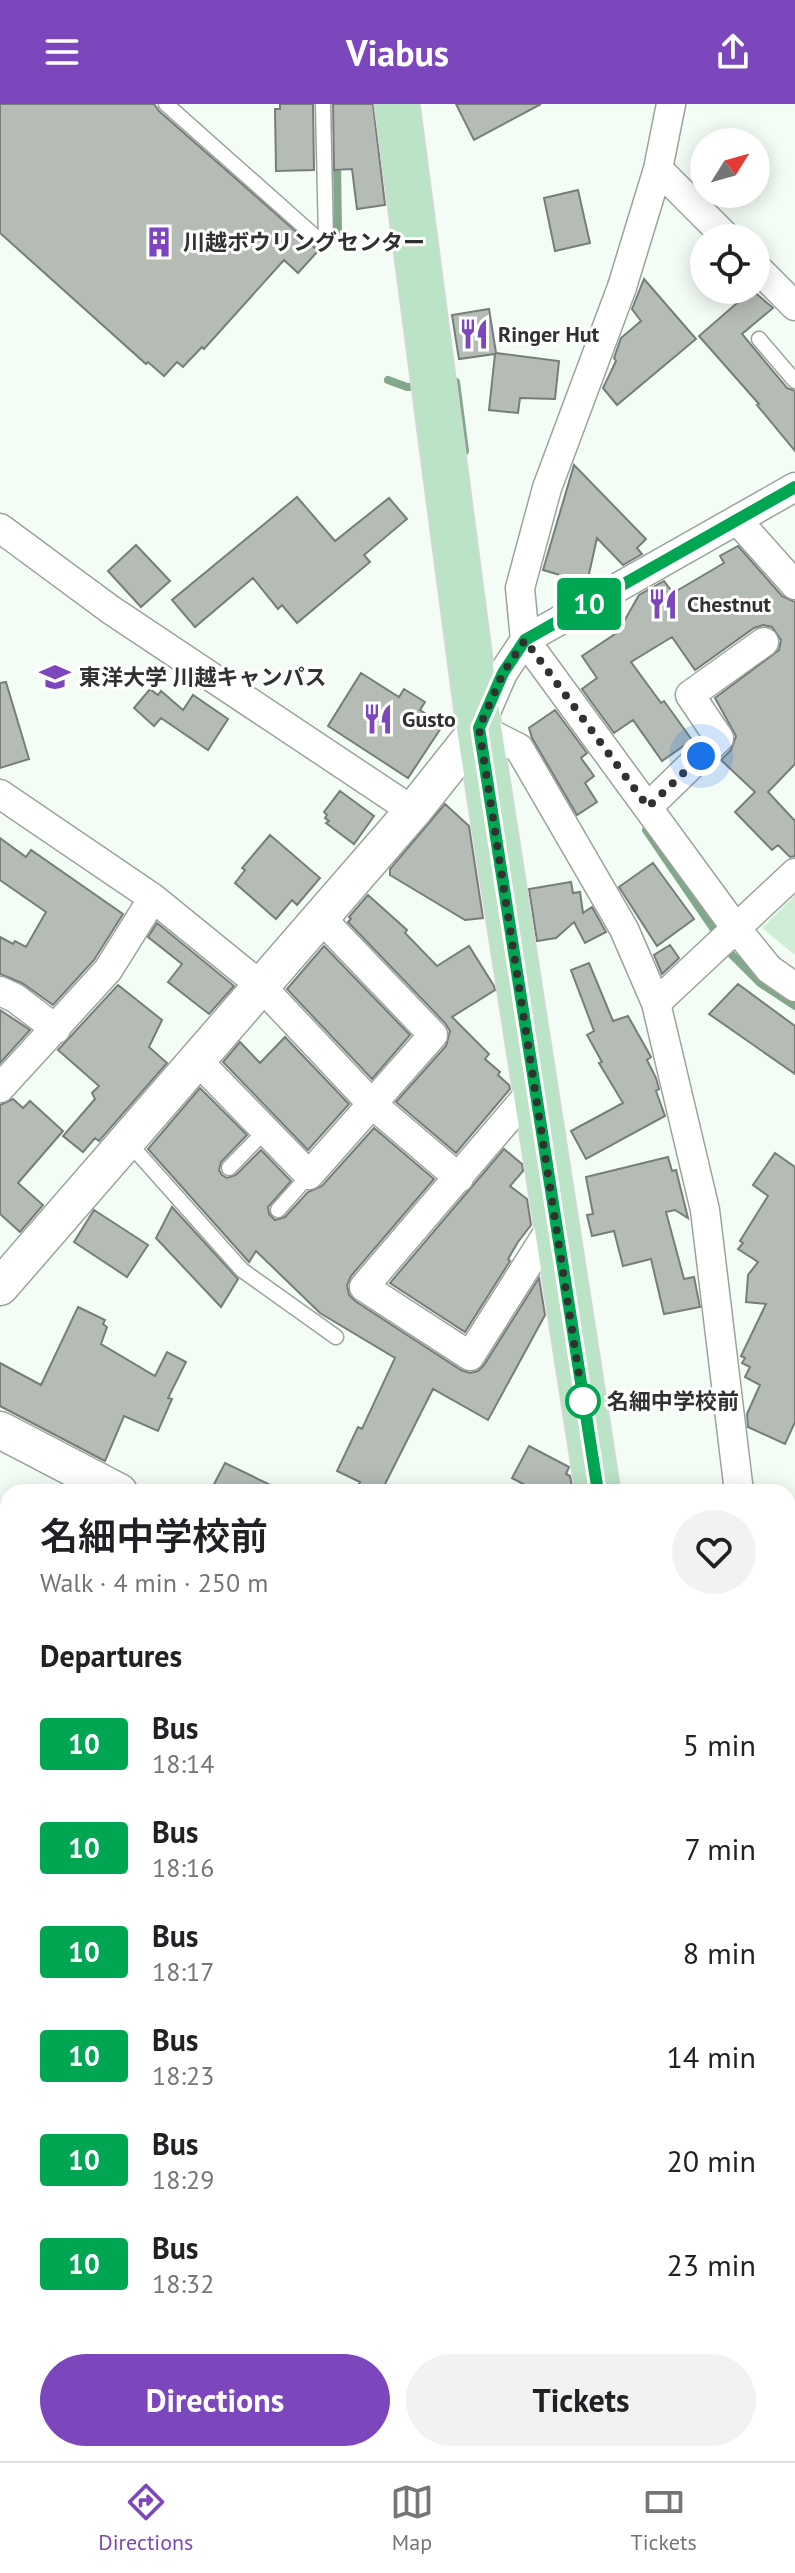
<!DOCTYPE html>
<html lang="en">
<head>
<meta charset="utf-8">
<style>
	body { margin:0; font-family:"PT Sans","Noto Sans JP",sans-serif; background:#f2f2f2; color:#202124; height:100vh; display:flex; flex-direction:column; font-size:30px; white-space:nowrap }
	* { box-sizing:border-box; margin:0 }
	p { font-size:26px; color:#757577 }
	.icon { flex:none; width:44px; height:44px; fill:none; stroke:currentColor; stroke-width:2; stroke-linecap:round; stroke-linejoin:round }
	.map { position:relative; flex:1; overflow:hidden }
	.drawer { position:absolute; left:0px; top:1380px; width:796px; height:978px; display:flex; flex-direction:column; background:#fff; border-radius:24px 24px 0 0; box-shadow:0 4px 20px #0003 }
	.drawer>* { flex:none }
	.badge { padding:0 16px; border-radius:6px; font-size:28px; line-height:52px }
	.needle { width:52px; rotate:53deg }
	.buttons { position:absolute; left:690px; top:24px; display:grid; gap:16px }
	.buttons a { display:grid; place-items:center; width:80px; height:80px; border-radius:50%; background:#fff; box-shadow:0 4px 20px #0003; font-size:40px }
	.you { position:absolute; width:40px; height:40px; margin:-20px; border:6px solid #fff; border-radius:50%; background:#1a73e8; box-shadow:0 0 0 12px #1a73e833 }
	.map>.badge { position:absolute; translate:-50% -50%; box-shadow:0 0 0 4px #fff }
	h2 { padding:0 40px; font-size:30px; line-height:72px }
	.round { display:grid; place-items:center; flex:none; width:84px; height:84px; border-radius:42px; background:#f2f2f2 }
	.headline { display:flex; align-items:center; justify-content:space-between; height:136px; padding:0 40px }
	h1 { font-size:38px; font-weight:600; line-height:60px }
	.action { display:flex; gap:16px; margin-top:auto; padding:16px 40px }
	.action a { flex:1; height:92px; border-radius:48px; background:#7c46bd; color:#fff; font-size:32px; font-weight:600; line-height:92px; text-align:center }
	.action a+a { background:#f2f2f2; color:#202124 }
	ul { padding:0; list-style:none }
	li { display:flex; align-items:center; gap:24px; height:104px; padding:0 40px }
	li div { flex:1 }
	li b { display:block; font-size:30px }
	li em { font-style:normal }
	li .badge { min-width:88px; font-weight:700; text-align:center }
	header { display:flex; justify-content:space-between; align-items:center; height:104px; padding:0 40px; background:#7c46bd; color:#fff; font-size:36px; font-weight:600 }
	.tab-bar { display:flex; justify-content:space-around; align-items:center; height:112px; border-top:2px solid #e0e0e0; background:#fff; font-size:22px; color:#757577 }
	.tab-bar a { display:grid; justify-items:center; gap:4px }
	.tab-bar .selected { color:#7c46bd }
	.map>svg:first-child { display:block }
	.green { fill:#cfeed5 }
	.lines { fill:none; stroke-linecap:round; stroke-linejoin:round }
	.stream { stroke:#83a78a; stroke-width:8 }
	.building { fill:#b5bcb6; stroke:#777d78; stroke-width:2 }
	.service-casing { stroke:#9ca39d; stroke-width:17 }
	.minor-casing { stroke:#9ca39d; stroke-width:31 }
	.tertiary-casing { stroke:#9ca39d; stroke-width:39 }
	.primary-casing { stroke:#d6d6d6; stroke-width:47 }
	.path { stroke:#a4a9a5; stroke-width:5; stroke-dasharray:2 6; stroke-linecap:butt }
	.service { stroke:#fff; stroke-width:14 }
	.minor { stroke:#fff; stroke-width:28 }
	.tertiary { stroke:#fff; stroke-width:36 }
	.primary { stroke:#bbe3c5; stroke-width:44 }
	.line-casing { stroke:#fff; stroke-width:18 }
	.line { stroke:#00a651; stroke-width:12 }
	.walk { stroke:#303230; stroke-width:8; stroke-dasharray:0 14.4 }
	.stop-dot { fill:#fff; stroke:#00a651; stroke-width:4 }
	.labels { text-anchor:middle; stroke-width:6; stroke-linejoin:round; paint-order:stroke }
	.poi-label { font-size:22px; font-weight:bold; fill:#303230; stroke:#fff; text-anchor:start }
	.stop-label { font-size:22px; font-weight:bold; fill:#303230; stroke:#fff; text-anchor:start }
</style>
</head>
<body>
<header><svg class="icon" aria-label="menu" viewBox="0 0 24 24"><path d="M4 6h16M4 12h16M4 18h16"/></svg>Viabus<svg class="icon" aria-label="share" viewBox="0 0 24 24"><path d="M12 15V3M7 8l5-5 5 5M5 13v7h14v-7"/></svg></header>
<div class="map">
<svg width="795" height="2357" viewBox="0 0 795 2357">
	<rect width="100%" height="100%" fill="#f4fcf6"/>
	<path class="green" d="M795,791V851L762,824Z"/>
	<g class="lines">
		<path class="stream" d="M337,57L338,127
			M388,276L407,283L422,282
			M448,279L456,278L465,347
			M646,726L730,849L760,879L795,902"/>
	</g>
	<path class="building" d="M0,0H154L159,7L318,147L298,169L284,156L204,245L202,243L183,263L177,258L164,272L148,258L146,260L0,129Z
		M280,0H313L314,66L276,67L275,5H280Z
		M333,0H373L385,101L357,105L352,65L334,66Z
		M456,0H541L474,36Z
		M578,86L590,139L555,147L544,94Z
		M644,175L696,235L617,301L603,284L616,257L614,254L621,234L641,217L632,205Z
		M752,186L773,204L742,230L787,284L795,287V347L757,301L759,300L699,232Z
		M489,205L496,249L559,257L555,295L520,294L518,309L489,306L495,250L459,255L452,211Z
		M574,361L646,435L637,444L642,450L623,461L597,434L587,479L543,466Z
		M297,393L335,437L389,394L407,415L364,451L370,458L297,519L282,501L278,505L253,474L195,523L172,496Z
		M136,441L170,477L141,503L108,467Z
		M738,442L782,492L795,498V660L768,688L795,717V752L790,753L778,741L772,746L735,708L755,688L721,656L731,646L736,632L715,594L779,546L781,536L772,523L763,521L754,524L695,566L672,533L631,558L661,599L664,597L692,636L662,657L633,616L614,629L582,585L597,574L582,552L618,528L639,491L664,477L673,489L724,459L720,452Z
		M361,569L399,593L404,585L425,598L420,606L443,621L408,674L328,622Z
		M6,578L29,655L0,664V579Z
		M150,585L158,591L161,587L183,606L193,591L228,615L208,646L161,614L154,622L134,604Z
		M555,606L587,649L581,654L594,672L585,679L597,698L577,711L532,634L529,624Z
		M340,687L374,712L354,740L326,719L329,717L325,714L327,711L324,708Z
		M445,700L469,722L483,814L465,816L390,771V765Z
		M270,731L320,774L297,801L292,796L276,815L235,779L245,766L242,764Z
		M0,734L26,753L31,746L123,810L94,856L53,901L22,879L0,870V833L13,840L15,837L26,843L46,808L0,776Z
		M653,759L694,815L657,842L619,783Z
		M571,778L573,789L580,788L583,809L592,803L606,828L585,839L574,818L556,834L537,837L529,785Z
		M368,791L407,826L405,829L437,862L469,842L494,882L495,886L452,913L489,950L485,955L500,968L498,971L509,981L510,985L456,1049L396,998L446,942L450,927L445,919L348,818L351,815L349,813Z
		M157,819L234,882L209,910L168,878L182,860L148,833Z
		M670,841L679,854L662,870L654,851Z
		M324,842L410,931L372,975L287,885Z
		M589,859L613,917L628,912L651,953L647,956L656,974L659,985L656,987L665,1012L586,1055L571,1027L623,999L599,959L602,958L587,931L594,927L571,866Z
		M738,880L795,922V970L709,910Z
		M118,881L162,916L149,943L167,959L99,1037L95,1034L83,1048L63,1032L95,995L92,989L99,982L58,946Z
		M0,906L30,926L0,959Z
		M285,933L349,1000L308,1046L223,958L240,938L260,959Z
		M200,984L247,1031L221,1058L219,1066L222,1071L227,1074L236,1071L261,1046L291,1077L268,1103L269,1110L275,1116L285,1113L308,1088L322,1082L374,1024L434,1075L351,1172L347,1181L349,1191L355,1197L461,1266L470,1269L478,1267L484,1261L539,1174L545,1211L488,1316L433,1285L381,1388H355L360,1378L337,1367L358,1323L362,1325L395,1254L320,1209L256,1147L249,1158L148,1045Z
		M13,995L23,1004L30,997L63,1027L18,1079L43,1101L20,1128L0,1110V1001Z
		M504,1045L522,1060L523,1067L510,1082L527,1095L531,1121L518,1138L508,1155L510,1157L465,1228L390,1179Z
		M775,1049L795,1063V1318L785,1340L748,1323L747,1310L760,1281L745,1273L750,1263L742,1259L745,1254L741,1252L766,1200L746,1198L748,1171L758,1158L738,1145L743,1139L740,1137L768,1092L753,1081Z
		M668,1053L672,1067L676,1066L688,1114L675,1106L666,1108L684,1175L694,1173L700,1203L664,1210L651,1155L623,1162L614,1127L592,1132L587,1111L593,1110L586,1073Z
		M172,1103L238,1175L221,1203L156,1134Z
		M94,1106L148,1141L127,1173L74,1138Z
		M78,1203L105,1216L103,1220L107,1223L101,1240L155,1272L167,1248L186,1258L168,1294L172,1295L158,1327L124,1312L105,1357L0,1302V1259L41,1281Z
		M529,1342L569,1363L566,1370L570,1372L573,1388H538L512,1374Z
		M225,1359L285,1388H210Z"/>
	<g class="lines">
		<g class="service-casing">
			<path id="service" d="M166,0L319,136H326L323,0
				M759,235L795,277
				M128,1038L242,1166L336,1233
				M229,1064L266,1026
				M278,1106L309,1071
				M788,2008L795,2010"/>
		</g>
		<g class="minor-casing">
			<path id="minor" d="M671,0L658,65L622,183L547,384L520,484L525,536L735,823L769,865L795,883
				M658,65L727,134
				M756,163L795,202
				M737,416L795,481
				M0,424L111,506L413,707
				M0,690L153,794L260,881L372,1000L459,1074
				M648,703L719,634L690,591L764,538
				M0,887L15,894L56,925
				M656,899L795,769
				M197,956L309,1071L433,931L320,813
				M535,983L364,1183L470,1252L554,1119
				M0,984L108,866L153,794
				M739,1388L705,1106L656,899L624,825L519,644L479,624L503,569L525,536L795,383
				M788,1565L795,1549
				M0,1973L8,1971
				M0,2138L8,2122
				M788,2166L795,2167
				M0,2177L8,2180
				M0,2338L8,2342
				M26,2350L40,2357
				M365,2350L380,2357
				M430,2357L433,2350
				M620,2357L621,2350"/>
		</g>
		<g class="tertiary-casing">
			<path id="tertiary" d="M0,1183L413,707L479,624
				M0,1326L119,1388
				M788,1735L795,1736"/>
		</g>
		<g class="primary-casing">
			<path id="primary" d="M397,0L479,624L598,1388
				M742,2350L743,2357"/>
		</g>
		<path class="path" d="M166,2357L169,2350"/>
		<use href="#service" class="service"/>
		<use href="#minor" class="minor"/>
		<use href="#tertiary" class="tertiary"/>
		<use href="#primary" class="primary"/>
	</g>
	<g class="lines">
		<g class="line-casing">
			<path id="line" d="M598,1388L479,624L503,569L525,536L795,383"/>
		</g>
		<use href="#line" class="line"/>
		<path class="walk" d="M583,1297L479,624L503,569L525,536L648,703L701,652"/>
	</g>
	<defs>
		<g id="building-bare" transform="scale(2.4)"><path d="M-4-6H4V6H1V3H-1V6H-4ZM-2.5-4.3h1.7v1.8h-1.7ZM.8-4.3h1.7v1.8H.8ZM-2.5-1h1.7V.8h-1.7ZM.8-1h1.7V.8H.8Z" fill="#7c46bd" stroke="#fff" stroke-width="2.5" paint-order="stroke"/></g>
		<g id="restaurant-bare" transform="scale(2.4)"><path d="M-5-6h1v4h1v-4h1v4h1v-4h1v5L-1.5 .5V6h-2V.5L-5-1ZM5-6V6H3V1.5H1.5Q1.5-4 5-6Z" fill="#7c46bd" stroke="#fff" stroke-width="2.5" paint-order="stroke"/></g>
		<g id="university-bare" transform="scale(2.4)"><path d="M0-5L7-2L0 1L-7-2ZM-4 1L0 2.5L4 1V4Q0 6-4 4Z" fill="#7c46bd" stroke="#fff" stroke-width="2.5" paint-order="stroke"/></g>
	</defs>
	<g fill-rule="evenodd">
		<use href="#building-bare" x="159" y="138"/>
		<use href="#restaurant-bare" x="474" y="230"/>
		<use href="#restaurant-bare" x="663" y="500"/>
		<use href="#university-bare" x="55" y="573"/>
		<use href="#restaurant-bare" x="378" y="615"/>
	</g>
	<circle class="stop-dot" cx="583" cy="1297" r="16"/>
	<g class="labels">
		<g class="poi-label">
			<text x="183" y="146">川越ボウリングセンター</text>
			<text x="498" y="238">Ringer Hut</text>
			<text x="687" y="508">Chestnut</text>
			<text x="79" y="581">東洋大学 川越キャンパス</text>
			<text x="402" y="623">Gusto</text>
		</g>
		<g class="stop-label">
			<text x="607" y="1305">名細中学校前</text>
		</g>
	</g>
</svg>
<div class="buttons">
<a><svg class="needle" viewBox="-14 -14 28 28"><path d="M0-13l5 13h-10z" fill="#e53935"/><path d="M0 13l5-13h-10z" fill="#757577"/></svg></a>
<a><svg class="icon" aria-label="locate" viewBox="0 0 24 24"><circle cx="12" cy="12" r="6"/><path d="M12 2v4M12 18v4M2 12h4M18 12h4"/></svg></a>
</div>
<div class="you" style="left:701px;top:652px"></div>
<b class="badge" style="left:589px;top:500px;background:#00a651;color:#fff">10</b>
<section class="drawer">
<div class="headline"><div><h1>名細中学校前</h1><p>Walk · 4 min · 250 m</p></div><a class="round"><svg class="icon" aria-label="heart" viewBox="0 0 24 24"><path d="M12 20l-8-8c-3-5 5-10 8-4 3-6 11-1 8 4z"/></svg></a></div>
<h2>Departures</h2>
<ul>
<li><span class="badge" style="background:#00a651;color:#fff">10</span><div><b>Bus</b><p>18:14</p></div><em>5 min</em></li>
<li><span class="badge" style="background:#00a651;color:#fff">10</span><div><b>Bus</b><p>18:16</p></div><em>7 min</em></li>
<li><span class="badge" style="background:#00a651;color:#fff">10</span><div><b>Bus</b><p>18:17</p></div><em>8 min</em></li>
<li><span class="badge" style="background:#00a651;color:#fff">10</span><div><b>Bus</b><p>18:23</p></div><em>14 min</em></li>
<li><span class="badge" style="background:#00a651;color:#fff">10</span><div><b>Bus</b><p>18:29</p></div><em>20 min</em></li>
<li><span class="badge" style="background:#00a651;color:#fff">10</span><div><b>Bus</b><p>18:32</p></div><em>23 min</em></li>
</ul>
<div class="action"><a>Directions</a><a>Tickets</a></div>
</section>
</div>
<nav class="tab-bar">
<a class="selected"><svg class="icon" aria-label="directions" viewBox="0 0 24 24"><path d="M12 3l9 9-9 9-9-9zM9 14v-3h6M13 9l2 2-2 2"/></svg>Directions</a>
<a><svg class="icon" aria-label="map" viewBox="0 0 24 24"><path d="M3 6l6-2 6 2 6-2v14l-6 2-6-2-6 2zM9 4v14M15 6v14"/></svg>Map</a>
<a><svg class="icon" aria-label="tickets" viewBox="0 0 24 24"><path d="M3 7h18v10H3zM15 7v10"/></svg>Tickets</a>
</nav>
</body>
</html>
